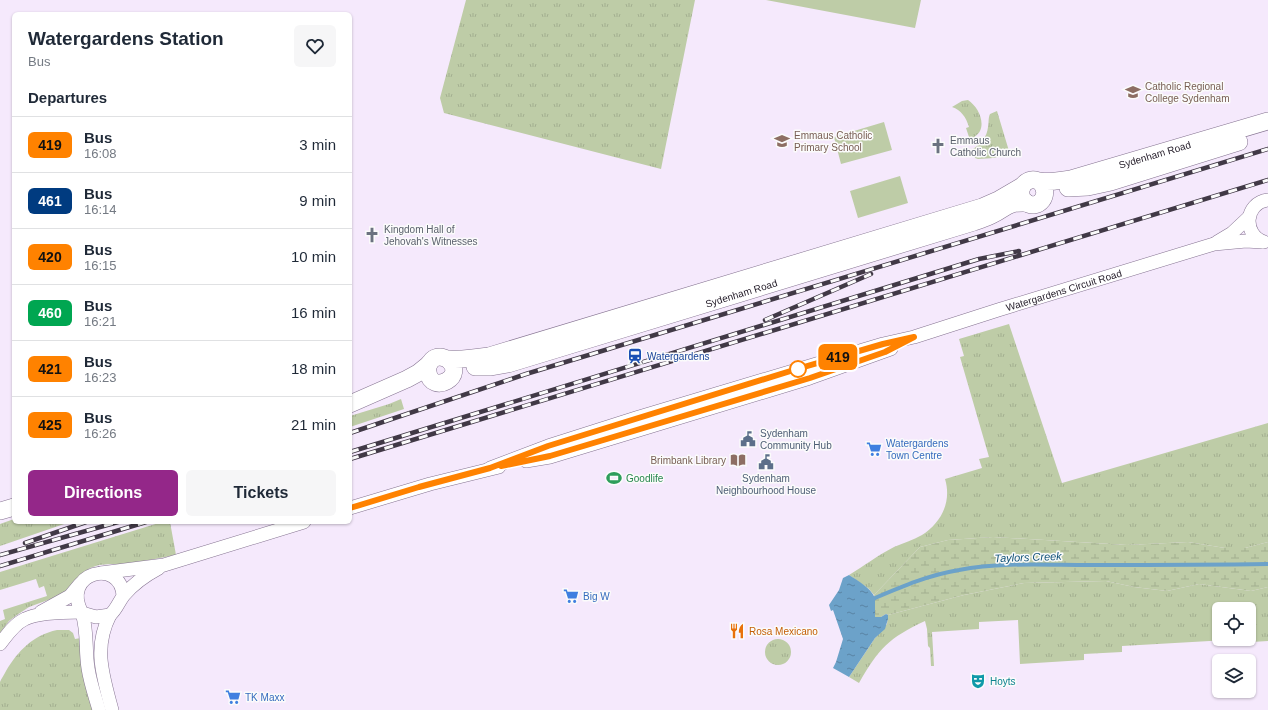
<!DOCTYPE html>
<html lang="en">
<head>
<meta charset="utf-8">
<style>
	body { margin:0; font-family:Helvetica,sans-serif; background:#f6f6f7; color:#1f2937; height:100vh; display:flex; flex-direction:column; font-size:15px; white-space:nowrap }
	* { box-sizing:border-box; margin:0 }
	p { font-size:13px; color:#747a83 }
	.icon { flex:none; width:22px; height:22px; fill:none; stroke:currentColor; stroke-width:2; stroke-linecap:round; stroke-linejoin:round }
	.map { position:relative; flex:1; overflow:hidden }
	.side { position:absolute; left:12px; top:12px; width:340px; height:512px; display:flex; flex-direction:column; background:#fff; border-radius:6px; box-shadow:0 1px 3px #0004 }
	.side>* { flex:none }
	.badge { padding:0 8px; border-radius:6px; font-size:14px; line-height:26px }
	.tools { position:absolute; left:1212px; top:602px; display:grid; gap:8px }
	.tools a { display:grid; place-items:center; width:44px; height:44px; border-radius:6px; background:#fff; box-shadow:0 1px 3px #0004; font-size:20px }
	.map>.badge { position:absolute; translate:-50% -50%; box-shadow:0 0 0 2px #fff }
	h2 { padding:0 16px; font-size:15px; line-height:36px }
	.round { display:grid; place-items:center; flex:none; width:42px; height:42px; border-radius:6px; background:#f6f6f7 }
	.headline { display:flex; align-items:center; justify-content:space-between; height:68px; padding:0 16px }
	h1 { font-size:19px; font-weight:800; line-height:30px }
	.action { display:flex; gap:8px; margin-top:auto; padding:8px 16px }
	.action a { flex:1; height:46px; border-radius:6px; background:#942789; color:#fff; font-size:16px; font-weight:800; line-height:46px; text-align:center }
	.action a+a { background:#f6f6f7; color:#1f2937 }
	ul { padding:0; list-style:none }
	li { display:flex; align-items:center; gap:12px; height:56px; padding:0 16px; border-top:1px solid #e0e1e3 }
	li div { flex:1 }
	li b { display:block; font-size:15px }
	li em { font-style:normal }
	li .badge { min-width:44px; font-weight:700; text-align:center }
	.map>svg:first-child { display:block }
	.grass { fill:url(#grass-tufts) }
	.wetland { fill:url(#wetland-marsh) }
	.pitch { fill:#becca7 }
	.water { fill:url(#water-ripples) }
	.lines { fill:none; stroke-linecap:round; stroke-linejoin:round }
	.stream { stroke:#6ca2c9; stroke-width:4 }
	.minor-casing { stroke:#857391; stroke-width:14 }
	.tertiary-casing { stroke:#857391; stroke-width:18 }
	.minor { stroke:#fff; stroke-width:13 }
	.tertiary { stroke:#fff; stroke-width:17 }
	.rail-casing { stroke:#413946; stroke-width:4.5 }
	.rail { stroke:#fbfbfb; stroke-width:3; stroke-dasharray:9; stroke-linecap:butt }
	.line-casing { stroke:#fff; stroke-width:9 }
	.line { stroke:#ff8200; stroke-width:6 }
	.stop-dot { fill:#fff; stroke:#ff8200; stroke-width:2 }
	.labels { text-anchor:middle; stroke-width:3; stroke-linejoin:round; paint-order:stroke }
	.education-label { font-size:10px; fill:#785e54; stroke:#fbfbfb; text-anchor:start }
	.worship-label { font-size:10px; fill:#5b616d; stroke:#fbfbfb; text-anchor:start }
	.street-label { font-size:10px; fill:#28212d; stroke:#fbfbfb }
	.transit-label { font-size:10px; fill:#164399; stroke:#fbfbfb; text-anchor:start }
	.service-label { font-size:10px; fill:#4e5e75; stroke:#fbfbfb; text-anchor:start }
	.shop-label { font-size:10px; fill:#366cbe; stroke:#fbfbfb; text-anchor:start }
	.leisure-label { font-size:10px; fill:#27864d; stroke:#fbfbfb; text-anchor:start }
	.food-label { font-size:10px; fill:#c56008; stroke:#fbfbfb; text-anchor:start }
	.culture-label { font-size:10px; fill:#0d838f; stroke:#fbfbfb; text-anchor:start }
	.water-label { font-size:11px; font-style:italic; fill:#105278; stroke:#fbfbfb }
</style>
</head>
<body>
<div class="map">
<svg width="1268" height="710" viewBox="0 0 1268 710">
	<defs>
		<pattern id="grass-tufts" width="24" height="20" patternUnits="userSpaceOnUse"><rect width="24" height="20" fill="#becca7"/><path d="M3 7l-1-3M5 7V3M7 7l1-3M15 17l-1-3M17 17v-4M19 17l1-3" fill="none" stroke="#a3af90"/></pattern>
		<pattern id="wetland-marsh" width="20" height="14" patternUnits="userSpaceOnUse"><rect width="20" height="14" fill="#becca7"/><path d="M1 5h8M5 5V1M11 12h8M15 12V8" fill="none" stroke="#a3af90"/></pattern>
		<pattern id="water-ripples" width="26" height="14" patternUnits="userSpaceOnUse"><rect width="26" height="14" fill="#6ca2c9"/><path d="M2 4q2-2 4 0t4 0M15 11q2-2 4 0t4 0" fill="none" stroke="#5984a4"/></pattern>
	</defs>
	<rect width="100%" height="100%" fill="#f5e9fc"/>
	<path class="grass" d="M466,0H695L661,169L444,113L440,98Z
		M968,100C977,106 985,120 980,131C978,135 973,138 970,140L966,128L969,127C966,117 961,110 952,107L962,101Z
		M997,111L1009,151C1001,159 989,158 978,159L975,158L973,149C981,144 987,137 988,127C989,123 988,118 990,114Z
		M1009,324L1062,483L1268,423V542L1245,548H1225L1188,542L1127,545L993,537L948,540L920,547L874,595L869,589L849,575C864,566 878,555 894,547C903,543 913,540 922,535C941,523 952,502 945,479L982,468L979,459L989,457L960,357L964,356L959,339Z
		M401,399L404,409L350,427V416L389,404Z
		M14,519V522H70L0,546V524Z
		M162,522H170L176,555L123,565L111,564L99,565L90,568L78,577L67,590L59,596L29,607L17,615L9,621L0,633V621L5,619L3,610L47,596L44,586L39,588L36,579L0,590V572Z
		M1106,581L1134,587L1167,591L1199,584L1251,591L1268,587V641L1252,642V639H1249V609H1219V639H1245L1122,646V652L1084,654V660L1020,664L1018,620L979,622V629L932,632L934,666H931L930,648L928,646L927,629L925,621C889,638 879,648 859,683L849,677L875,638L887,624L888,615L964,595L1024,583Z
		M57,630H69L73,633L75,639L81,638L95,710H0C0,701 0,691 0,682C1,679 4,675 6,671C18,651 33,635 57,630Z
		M765 652a13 13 0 1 1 26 0a13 13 0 1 1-26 0Z"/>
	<path class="wetland" d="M993,537L1127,545L1188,542L1225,548H1245L1268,542V587L1251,591L1199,584L1167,591L1134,587L1106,581L1024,583L964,595L888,615L886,614L881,617H875V598L874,595L920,547L948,540Z"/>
	<path class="pitch" d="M766,0H921L915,28Z
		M884,122L892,150L841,164L834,137Z
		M900,176L908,203L858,218L850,191Z"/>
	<path class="water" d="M849,575C858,581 870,587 875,598V617H881L886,614L888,615V619L885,629L875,638L849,677L833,668L836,662L843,639L833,610L831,611L829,605L839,590L843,578Z"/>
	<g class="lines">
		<path class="stream" d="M872,600L875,598C903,586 929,575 959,570C1001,562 1046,565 1089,565C1149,565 1208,565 1268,564"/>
		<g class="minor-casing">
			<g id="minor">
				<path d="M1217,242L1232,233L1248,218"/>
				<path d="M1264,242C1243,235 1244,203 1268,200"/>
				<path d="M526,461L550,457L606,440L810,378L891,349"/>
				<path id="s1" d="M490,468L548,446L636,418L883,344L914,337L998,310L1214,244L1246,241L1262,242"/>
				<path d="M350,508L430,484L499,467"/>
				<path d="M101,573L164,565L304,522"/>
				<path d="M123,596C121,557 60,572 82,613L96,617L110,615C117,609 119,601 124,595C134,583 146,575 159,568"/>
				<path d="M41,612L70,596L80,584"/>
				<path d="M82,613C88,632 85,649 88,668C90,682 95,696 99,710"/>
				<path d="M110,615C93,648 103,676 112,710"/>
				<path d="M0,644C7,635 14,624 25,619C37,613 67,612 81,612"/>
			</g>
		</g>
		<g class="tertiary-casing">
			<g id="tertiary">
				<path id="s2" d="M1039,181C1053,194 1038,212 1025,202C1022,199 1020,195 1021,190C1022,185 1026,181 1031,180C1035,179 1037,181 1040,181C1050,183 1061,180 1071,179L1268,121"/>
				<path d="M1068,188L1088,187L1111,182L1239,142"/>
				<path d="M447,359C469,376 431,396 428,372C427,368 429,363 432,360C434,358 437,357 440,357C443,357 446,359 449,359C462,360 476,358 489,356L982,207L998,200L1022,186"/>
				<path id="s3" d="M475,367H491L508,364L974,222C980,220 986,218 992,215C1008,207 1007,202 1027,203"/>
				<path d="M350,404L407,379L418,373L429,364"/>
				<path d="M0,511L14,507"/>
			</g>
		</g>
		<use href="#minor" class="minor"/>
		<use href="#tertiary" class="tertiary"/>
		<g class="rail-casing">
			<path id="rail" d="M765,320L871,274
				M350,433L526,374L1268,149
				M350,452L979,259L1019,251
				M350,459L1268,180
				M25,543L86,522
				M0,555L118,522
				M0,566L146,522"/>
		</g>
		<use href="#rail" class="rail"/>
	</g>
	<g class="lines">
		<g class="line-casing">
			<path id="line" d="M350,508L419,487L490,468L548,446L797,369L883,344L914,337L885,352L810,378L550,456L501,466"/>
		</g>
		<use href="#line" class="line"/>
	</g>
	<defs>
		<g id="school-bare" transform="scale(1.2)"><path d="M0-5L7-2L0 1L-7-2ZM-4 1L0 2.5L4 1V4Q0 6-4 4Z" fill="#8d6e63" stroke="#fbfbfb" stroke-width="2.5" paint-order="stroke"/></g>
		<g id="church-bare" transform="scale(1.2)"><path d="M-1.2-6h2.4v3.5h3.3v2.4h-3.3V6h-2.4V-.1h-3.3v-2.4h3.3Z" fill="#6b7280" stroke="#fbfbfb" stroke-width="2.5" paint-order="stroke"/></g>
		<g id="station-bare" transform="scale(1.2)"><path d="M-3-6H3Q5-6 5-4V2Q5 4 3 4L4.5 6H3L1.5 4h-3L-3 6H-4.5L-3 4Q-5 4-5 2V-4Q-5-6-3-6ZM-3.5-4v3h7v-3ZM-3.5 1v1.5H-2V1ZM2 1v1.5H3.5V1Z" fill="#1a4fb4" stroke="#fbfbfb" stroke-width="2.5" paint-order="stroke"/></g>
		<g id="civic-bare" transform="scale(1.2)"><path d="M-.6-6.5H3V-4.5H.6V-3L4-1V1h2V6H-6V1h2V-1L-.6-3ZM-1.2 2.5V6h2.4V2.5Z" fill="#5c6f8a" stroke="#fbfbfb" stroke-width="2.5" paint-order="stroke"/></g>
		<g id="supermarket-bare" transform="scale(1.2)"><path d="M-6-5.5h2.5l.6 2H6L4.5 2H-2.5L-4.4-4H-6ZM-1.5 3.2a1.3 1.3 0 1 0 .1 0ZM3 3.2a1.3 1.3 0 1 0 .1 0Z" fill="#3f7fe0" stroke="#fbfbfb" stroke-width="2.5" paint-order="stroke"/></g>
		<g id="library-bare" transform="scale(1.2)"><path d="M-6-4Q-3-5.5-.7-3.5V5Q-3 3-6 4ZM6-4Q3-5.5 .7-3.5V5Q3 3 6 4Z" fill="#8d6e63" stroke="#fbfbfb" stroke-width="2.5" paint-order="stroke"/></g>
		<g id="stadium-bare" transform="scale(1.2)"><path d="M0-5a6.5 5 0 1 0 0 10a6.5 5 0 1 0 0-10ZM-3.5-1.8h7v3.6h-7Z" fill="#2e9e5b" stroke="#fbfbfb" stroke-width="2.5" paint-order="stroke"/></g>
		<g id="restaurant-bare" transform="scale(1.2)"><path d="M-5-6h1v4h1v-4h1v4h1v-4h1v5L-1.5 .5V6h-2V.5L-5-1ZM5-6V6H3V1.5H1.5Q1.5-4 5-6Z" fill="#e8710a" stroke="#fbfbfb" stroke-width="2.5" paint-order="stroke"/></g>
		<g id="theatre-bare" transform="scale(1.2)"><path d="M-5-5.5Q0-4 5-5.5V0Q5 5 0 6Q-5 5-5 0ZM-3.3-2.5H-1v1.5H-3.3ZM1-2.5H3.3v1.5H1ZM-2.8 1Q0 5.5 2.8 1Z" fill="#0f9aa8" stroke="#fbfbfb" stroke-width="2.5" paint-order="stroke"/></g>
	</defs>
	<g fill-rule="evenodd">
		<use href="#school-bare" x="1133" y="92"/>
		<use href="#school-bare" x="782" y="141"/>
		<use href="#church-bare" x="938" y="146"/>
		<use href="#church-bare" x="372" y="235"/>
		<use href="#station-bare" x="635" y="356"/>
		<use href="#civic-bare" x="748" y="439"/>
		<use href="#supermarket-bare" x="874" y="449"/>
		<use href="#library-bare" x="738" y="460"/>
		<use href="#civic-bare" x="766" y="462"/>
		<use href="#stadium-bare" x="614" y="478"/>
		<use href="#supermarket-bare" x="571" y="596"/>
		<use href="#restaurant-bare" x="737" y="631"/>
		<use href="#theatre-bare" x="978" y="681"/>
		<use href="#supermarket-bare" x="233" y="697"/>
	</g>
	<circle class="stop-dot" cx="798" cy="369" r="8"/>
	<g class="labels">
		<g class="education-label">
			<text x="1145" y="90">Catholic Regional<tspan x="1145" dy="12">College Sydenham</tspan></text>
			<text x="794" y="139">Emmaus Catholic<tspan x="794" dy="12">Primary School</tspan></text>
			<text x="726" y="464" text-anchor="end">Brimbank Library</text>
		</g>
		<g class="worship-label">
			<text x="950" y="144">Emmaus<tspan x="950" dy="12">Catholic Church</tspan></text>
			<text x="384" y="233">Kingdom Hall of<tspan x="384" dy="12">Jehovah's Witnesses</tspan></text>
		</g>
		<g class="street-label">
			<text dy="4" stroke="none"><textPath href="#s2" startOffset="196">Sydenham Road</textPath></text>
			<text dy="4" stroke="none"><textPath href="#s1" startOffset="601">Watergardens Circuit Road</textPath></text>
			<text dy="4" stroke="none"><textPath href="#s3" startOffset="277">Sydenham Road</textPath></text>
		</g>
		<g class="transit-label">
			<text x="647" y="360">Watergardens</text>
		</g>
		<g class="service-label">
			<text x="760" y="437">Sydenham<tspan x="760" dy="12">Community Hub</tspan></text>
			<text x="766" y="482" text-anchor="middle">Sydenham<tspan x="766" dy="12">Neighbourhood House</tspan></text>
		</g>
		<g class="shop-label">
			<text x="886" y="447">Watergardens<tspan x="886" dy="12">Town Centre</tspan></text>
			<text x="583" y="600">Big W</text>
			<text x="245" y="701">TK Maxx</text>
		</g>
		<g class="leisure-label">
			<text x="626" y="482">Goodlife</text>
		</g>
		<g class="food-label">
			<text x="749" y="635">Rosa Mexicano</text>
		</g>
		<g class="culture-label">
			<text x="990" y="685">Hoyts</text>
		</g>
		<g class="water-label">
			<text transform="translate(1028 557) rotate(-2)" y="4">Taylors Creek</text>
		</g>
	</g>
</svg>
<div class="tools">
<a><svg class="icon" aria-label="locate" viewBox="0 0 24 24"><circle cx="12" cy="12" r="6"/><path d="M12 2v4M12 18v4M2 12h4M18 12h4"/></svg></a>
<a><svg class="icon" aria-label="layers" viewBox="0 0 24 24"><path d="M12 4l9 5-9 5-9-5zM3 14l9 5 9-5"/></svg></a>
</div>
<b class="badge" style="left:838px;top:357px;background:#ff8200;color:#111">419</b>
<section class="side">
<div class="headline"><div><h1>Watergardens Station</h1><p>Bus</p></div><a class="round"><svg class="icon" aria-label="heart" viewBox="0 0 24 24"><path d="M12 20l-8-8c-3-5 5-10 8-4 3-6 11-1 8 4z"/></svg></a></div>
<h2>Departures</h2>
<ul>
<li><span class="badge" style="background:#ff8200;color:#111">419</span><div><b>Bus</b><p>16:08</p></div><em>3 min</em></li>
<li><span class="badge" style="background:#003b80;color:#fff">461</span><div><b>Bus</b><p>16:14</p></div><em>9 min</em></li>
<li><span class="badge" style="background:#ff8200;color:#111">420</span><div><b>Bus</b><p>16:15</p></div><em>10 min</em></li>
<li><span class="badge" style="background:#00a651;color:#fff">460</span><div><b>Bus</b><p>16:21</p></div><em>16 min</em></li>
<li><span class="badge" style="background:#ff8200;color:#111">421</span><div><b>Bus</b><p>16:23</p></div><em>18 min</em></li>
<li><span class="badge" style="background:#ff8200;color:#111">425</span><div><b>Bus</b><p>16:26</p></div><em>21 min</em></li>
</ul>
<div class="action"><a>Directions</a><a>Tickets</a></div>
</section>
</div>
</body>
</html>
